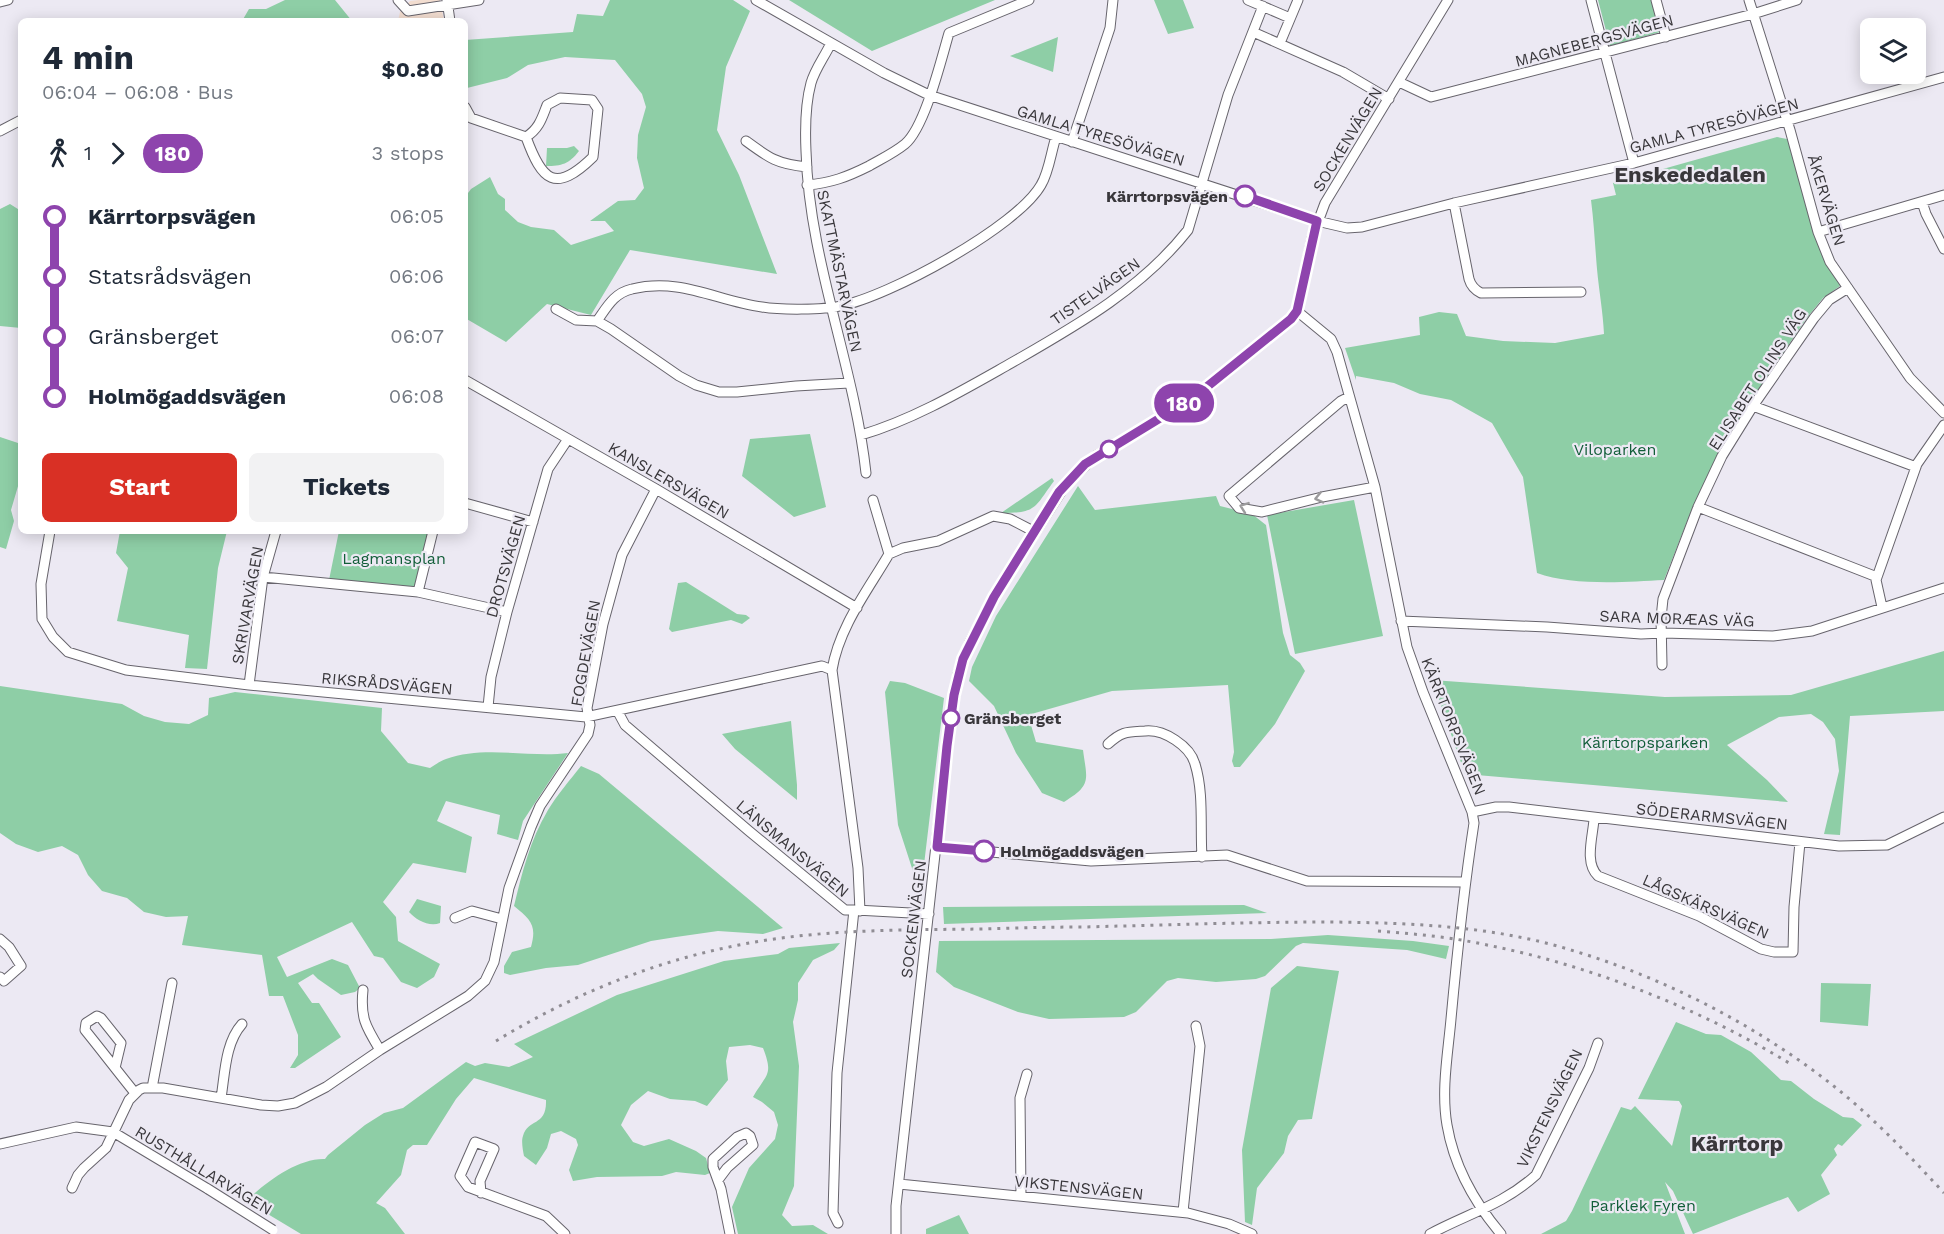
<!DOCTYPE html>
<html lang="en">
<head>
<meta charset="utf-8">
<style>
	body { margin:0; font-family:"Work Sans",sans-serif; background:#f2f2f3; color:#1f2937; height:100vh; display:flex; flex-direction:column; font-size:22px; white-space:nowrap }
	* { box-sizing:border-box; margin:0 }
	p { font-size:20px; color:#747a83 }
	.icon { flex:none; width:33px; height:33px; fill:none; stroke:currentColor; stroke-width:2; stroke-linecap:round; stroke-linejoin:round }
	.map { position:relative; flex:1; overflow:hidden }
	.drawer { position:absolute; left:18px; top:18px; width:450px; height:516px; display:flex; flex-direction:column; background:#fff; border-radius:9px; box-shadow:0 3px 15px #0003 }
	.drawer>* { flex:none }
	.badge { padding:0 12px; border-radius:20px; font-size:21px; line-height:39px }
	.fabs { position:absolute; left:1860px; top:18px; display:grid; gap:12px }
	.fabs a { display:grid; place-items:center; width:66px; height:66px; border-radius:9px; background:#fff; box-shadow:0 3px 15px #0003; font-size:30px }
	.map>.badge { position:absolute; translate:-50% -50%; box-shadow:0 0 0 3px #fff }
	.legs { display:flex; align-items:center; gap:9px; height:66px; padding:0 24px; font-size:20px }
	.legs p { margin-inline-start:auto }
	.overview { display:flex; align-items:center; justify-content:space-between; height:102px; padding:0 24px }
	h1 { font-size:33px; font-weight:700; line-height:45px }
	.cta { display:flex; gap:12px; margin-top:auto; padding:12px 24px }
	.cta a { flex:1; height:69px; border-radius:9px; background:#d93025; color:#fff; font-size:24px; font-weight:700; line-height:69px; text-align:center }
	.cta a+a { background:#f2f2f3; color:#1f2937 }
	ul { padding:0 24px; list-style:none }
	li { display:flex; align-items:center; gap:21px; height:60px; font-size:22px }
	li i { display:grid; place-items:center; width:9px; height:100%; margin:0 8px; background:currentColor }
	li i::after { content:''; width:15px; height:15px; margin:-8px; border:4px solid; border-radius:50%; background:#fff }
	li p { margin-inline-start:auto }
	li:first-child i { background:linear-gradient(#0000 50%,currentColor 0) }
	li:last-child i { background:linear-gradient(currentColor 50%,#0000 0) }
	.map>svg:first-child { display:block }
	.industrial { fill:#f2ddd0 }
	.green { fill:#8ecea6 }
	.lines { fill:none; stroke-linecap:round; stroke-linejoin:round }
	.minor-casing { stroke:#67646c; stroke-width:11 }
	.minor { stroke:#fff; stroke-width:9 }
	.rail { stroke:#908d94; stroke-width:3; stroke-dasharray:3 6; stroke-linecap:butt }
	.minor-bridge-casing { stroke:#67646c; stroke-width:11; stroke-linecap:butt }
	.minor-bridge { stroke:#fff; stroke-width:9 }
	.oneway { stroke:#9c9b9d }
	.line-1-casing { stroke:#fff; stroke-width:14 }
	.line-1 { stroke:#8e44ad; stroke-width:9 }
	.stop-1-dot { fill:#fff; stroke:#8e44ad; stroke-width:3 }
	.labels { text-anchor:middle; stroke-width:4.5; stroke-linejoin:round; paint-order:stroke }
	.street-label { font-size:16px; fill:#39373b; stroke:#ece9f3 }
	.stop-label { font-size:16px; font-weight:bold; fill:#39373b; stroke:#ece9f3; text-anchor:start }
	.park-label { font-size:16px; fill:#125e39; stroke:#ece9f3 }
	.district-label { font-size:22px; font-weight:bold; fill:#39373b; stroke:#ece9f3 }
</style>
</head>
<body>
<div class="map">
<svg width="1944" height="1234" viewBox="0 0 1944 1234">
	<rect width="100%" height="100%" fill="#ece9f3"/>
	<path class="industrial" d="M419,0H440L444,21H398L400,12L410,1Z"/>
	<path class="green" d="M285,0H335L352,21H242L249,9H266Z
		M610,0H733L750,11L726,67L717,130L739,175L777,274L630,250L591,315L547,304L506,342L465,318V197L471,189L490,177L498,194L505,199V210L518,222L531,227L554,230L571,245L614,231L605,221H590L618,201L635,200L644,188L637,158L638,135L646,107L642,94L615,60L565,57L528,65L507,78L467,88L465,72V40L573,32L577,14L603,16Z
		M789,0H995L872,51Z
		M1154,0H1183L1194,28L1168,34Z
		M1598,0H1651L1660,32L1610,46Z
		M1058,37L1053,72L1010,56Z
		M1777,137L1787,139L1790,145L1840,286L1823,298L1806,319L1749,404L1707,478L1690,514L1664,580C1626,582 1572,586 1537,573L1523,477L1492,423L1451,400L1420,394L1394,383L1356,376V380L1345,348L1420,335L1419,317L1439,312L1457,314L1466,336L1503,341L1555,343L1604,334C1603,312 1599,291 1597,269C1595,246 1594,223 1591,200L1616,195L1613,183Z
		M574,146L579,151C569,164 562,166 546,166L547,148H567Z
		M10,204L21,211V328L0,326V209Z
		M810,434L826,507L794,517L742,476L750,439Z
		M0,437L21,444V476L11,510L14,521L6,549L0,547Z
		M1052,478L1054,481C1034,508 1037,513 1001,513Z
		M1078,486L1095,510L1216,496L1220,506L1252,514L1266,525L1283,633L1290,655L1300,663L1305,671L1275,724L1240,767H1234L1232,761L1234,752L1228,685L1112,691L1028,715L1036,742L1083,750C1087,780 1092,785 1064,802L1042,793L1016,753L994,706L969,681L972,667L996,616Z
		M1354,500L1383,636L1295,654L1267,515Z
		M120,531H227L218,568L207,669L185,668L189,635L117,621L128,568L116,553Z
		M339,531H429L416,586L413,587L329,580Z
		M686,582L737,614L746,615L750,618L742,624L731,620L672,632L669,629L678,583Z
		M1944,651V711L1850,716L1840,835L1824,834L1839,771L1835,739L1823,722L1811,714L1779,717L1727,745L1767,780L1788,802L1465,774L1432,680L1665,697L1791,695Z
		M890,681L905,683L944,698L923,873L922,899L898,825L885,692Z
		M0,686L122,704L144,716L165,722L189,724L208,715L209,698L235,692L382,708L381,731L408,763L430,768C435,765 440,761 446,759C484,745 529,758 568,753L523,821L518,840L497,834L500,815L446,801L437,821L472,837L466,873L413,863L383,902L396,917L398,941L440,964L434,977L417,988L401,982L383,958L374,956L352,922L277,957L287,977L332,959L348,965L360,988L355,992L341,995L318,979L313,974L298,983L312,1003H319L341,1037L295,1068H290L298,1055V1035L283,996H269L262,955L182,945L188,916L166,917L144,912L127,898L102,891L88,875L78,855L62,846L38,852L16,844L0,833Z
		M791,721L797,785V800L735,749L722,734Z
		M581,766L599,774L783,928L763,934L718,931L676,937L651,941L578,965L546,968L510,975L504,973V966L512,952L531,947C537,925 531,920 514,906C522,873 530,840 548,810C557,795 570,780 581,766Z
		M417,899L441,906L440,923C429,927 416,920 409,912Z
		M1244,905L1267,913L944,924L943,907Z
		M1328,935L1413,941L1449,946L1446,959L1407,950L1303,943L1296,946L1265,976L1256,979L1216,982L1178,978L1167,981L1136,1012L1124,1017L1049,1019L1018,1012L954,987L936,972L939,941L1271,939Z
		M840,943L834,950L813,960L798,983V1000L793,1022L799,1066L794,1186L782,1215L792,1226L813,1225L828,1234H738L732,1207L749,1168L775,1139L778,1125L774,1112L762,1102L753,1097C766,1074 774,1076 763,1048L750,1045L729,1047L726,1061L728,1080L707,1106L695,1101L670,1099L648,1091L631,1105L621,1125L633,1142L644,1146L669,1139L696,1151L706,1158L710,1173L705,1175L676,1172L662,1176L597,1177L573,1181L569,1170L578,1145L576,1139L561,1131L551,1134L547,1148L536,1165L524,1156C523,1151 521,1141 523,1136C528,1118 547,1127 546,1100L474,1078L456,1099L427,1145H413L407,1150L401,1175L376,1203L385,1208L405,1234H301L246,1201C265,1183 297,1158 325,1159L328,1155L365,1125L384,1113L403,1108L466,1062L475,1066L485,1063L509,1067L533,1057L514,1044L617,995L724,961L778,954L789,948Z
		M1297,966L1339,971L1312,1119L1298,1120L1288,1136L1284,1153L1257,1188L1252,1225L1245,1222L1242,1150L1271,988Z
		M1821,983L1871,984L1868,1026L1820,1022Z
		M1676,1022L1706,1034L1721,1035L1751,1052L1781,1080L1791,1081L1814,1099L1843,1117L1853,1118L1862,1125L1842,1146L1838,1144L1834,1149L1837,1155L1821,1175L1830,1194L1798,1212L1788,1197L1693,1234L1673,1191L1665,1182L1685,1234H1541L1566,1221L1572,1211L1621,1107L1631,1110L1635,1106L1672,1146L1682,1106L1679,1101L1638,1099Z
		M959,1215L969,1234H926V1229Z"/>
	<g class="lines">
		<g class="minor-casing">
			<path id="minor" d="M398,0L408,11L479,0
				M447,0L450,21
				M756,0L884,73L929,95L1317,221L1347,228L1362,227L1454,203L1634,163L1944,77
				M1248,0L1290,18
				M1591,0L1634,163
				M1656,0L1666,37
				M1749,0L1790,130L1818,232L1830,262L1910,378L1944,413
				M0,2L8,0
				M1253,32L1343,72L1389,99
				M831,43C825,56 815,69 811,83C805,105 805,129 806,151C809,261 854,364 866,473
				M1280,43L1298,0
				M1399,82L1431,97L1753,14L1797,0
				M465,107L471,118L526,137C539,129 542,118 547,105L560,98L592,100L598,109L593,157C555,194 542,181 526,137
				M0,131L21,120
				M746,141C769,158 777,164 807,167
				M1072,142L1110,28L1113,0
				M807,185C831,183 847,177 869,166C881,159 894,153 905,144C925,127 941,60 949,33L1029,0
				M1922,202L1926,214L1944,249
				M1454,203L1469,279C1471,286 1475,290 1481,293L1581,292
				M1818,232L1944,195
				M556,309L576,320L597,321L611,329L679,376L696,385L719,392H737L796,386L849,383
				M1297,311L1331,339L1337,352L1375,487L1407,647L1423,692L1472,812L1474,823C1464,888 1457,954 1451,1019C1448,1053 1441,1090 1447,1125C1454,1166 1474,1202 1501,1234
				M597,321C607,307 614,293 632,289C680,277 717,301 762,307C779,310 824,310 840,306C888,297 1017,227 1041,185C1049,172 1051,152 1056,137
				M465,380L656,489L857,608
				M1349,397L1341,401L1229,496L1239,508L1262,512L1322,497L1375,487
				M1753,406L1916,467
				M861,435C912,420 960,392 1006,366C1072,328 1140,291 1188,230L1228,95L1263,6
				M873,500L889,554
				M465,503L533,522
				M1698,507L1877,577
				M50,531L41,584L42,619L53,637L68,652L126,670L249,685L586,717L808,669L822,666L832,670
				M263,577L418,592L507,612
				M418,592L433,531
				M1882,607L1876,580L1917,464L1944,425
				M1401,621L1547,627L1641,634L1663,633L1773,636L1812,631L1944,588
				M1662,665L1661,618L1663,599L1698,507L1722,456L1753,406L1814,318L1829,300L1848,288
				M249,685L263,577L276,531
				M488,707L491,677L507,612L548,469L568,439
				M618,712L625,725L749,831L845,910H854L837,1073L833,1213L838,1223
				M1108,744C1122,731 1127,732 1145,731C1164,729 1190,746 1195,764C1204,793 1200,827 1202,857
				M1472,812L1496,807H1509L1839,846L1887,845L1944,817
				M1594,819C1593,836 1584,863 1598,876L1699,916L1761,949L1774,952H1793L1794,907L1800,842
				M937,847L1091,861L1227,855L1307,881L1465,882
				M856,910L929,914
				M860,911L858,868L832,670C839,627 868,590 889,554L903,548L938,541L993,516L1010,519L1035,532
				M455,918L472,911L502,919
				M0,939L9,947L21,966L4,981L0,977
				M363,990C360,1018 366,1027 380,1050
				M115,1068L121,1043L101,1018L97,1016L86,1023L85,1030C102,1051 118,1072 135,1093
				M152,1088L172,983
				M221,1098C225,1074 225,1043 242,1024
				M0,1144L76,1127L113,1132L208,1189
				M718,1180L727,1168L753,1145L750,1136L746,1133L737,1137L713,1159V1167L721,1189L730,1234
				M899,1184L1188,1213L1229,1224L1252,1234
				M72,1188L78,1175L84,1168L106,1148L129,1100L139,1090L143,1088H163L261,1105L278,1106L295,1103L326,1087L380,1050L468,996L485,981L494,962L509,888L531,827L540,806L588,734L590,725L587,708L603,624L622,555L656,489
				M481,1193L480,1181L494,1149L475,1142L460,1176L468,1187L546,1216L565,1234
				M1021,1196L1020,1098L1027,1074
				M1183,1212L1200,1046L1196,1026
				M896,1234V1206L947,746L958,674L970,642L994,597L1066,484L1097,455L1139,432L1211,385L1291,319L1297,311L1312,238L1325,203L1448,0
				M1430,1234C1467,1214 1503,1205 1536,1175L1589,1068L1598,1043"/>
		</g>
		<use href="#minor" class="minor"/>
		<path class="rail" d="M1378,931C1415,934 1451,937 1487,945C1589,965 1701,1009 1789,1063
			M496,1041C570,996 649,963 734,946C816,929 898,930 982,929C1015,928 1049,927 1083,927C1166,925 1249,922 1332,922C1413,923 1493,926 1571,950C1662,977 1750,1022 1826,1080C1869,1113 1907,1153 1944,1193"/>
		<g class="minor-bridge-casing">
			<path id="minor-bridge" d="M208,1189L273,1230"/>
		</g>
		<use href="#minor-bridge" class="minor-bridge"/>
	</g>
	<defs><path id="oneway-chevron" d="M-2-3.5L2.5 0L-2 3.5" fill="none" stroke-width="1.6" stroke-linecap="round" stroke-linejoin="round" transform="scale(1.5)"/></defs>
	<g class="oneway">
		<use href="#oneway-chevron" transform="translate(1319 498) rotate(167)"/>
		<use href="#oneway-chevron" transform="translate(1244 507) rotate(-160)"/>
	</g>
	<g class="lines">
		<g class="line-1-casing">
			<path id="line-1" d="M984,851L937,847L947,746L954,695L963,659L994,597L1059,492L1085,464L1193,398L1291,319L1297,311L1317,221L1245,196"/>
		</g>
		<use href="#line-1" class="line-1"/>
	</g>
	<g class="stop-1-dot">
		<circle cx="1245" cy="196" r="10"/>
		<circle cx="1109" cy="449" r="8"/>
		<circle cx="951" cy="718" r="8"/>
		<circle cx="984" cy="851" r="10"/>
	</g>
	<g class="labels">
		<g class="street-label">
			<text transform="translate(1594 40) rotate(-15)" y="6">MAGNEBERGSVÄGEN</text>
			<text transform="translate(1714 125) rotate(-15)" y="6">GAMLA TYRESÖVÄGEN</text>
			<text transform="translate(1101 135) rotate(17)" y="6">GAMLA TYRESÖVÄGEN</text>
			<text transform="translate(1347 139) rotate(-59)" y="6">SOCKENVÄGEN</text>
			<text transform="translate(1827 200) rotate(73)" y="6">ÅKERVÄGEN</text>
			<text transform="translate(840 271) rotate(78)" y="6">SKATTMÄSTARVÄGEN</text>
			<text transform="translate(1095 291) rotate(-35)" y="6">TISTELVÄGEN</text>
			<text transform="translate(1757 379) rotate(-57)" y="6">ELISABET OLINS VÄG</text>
			<text transform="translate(669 480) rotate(30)" y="6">KANSLERSVÄGEN</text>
			<text transform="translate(505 566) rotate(-74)" y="6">DROTSVÄGEN</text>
			<text transform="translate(247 605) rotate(-80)" y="6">SKRIVARVÄGEN</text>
			<text transform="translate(1677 618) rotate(2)" y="6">SARA MORÆAS VÄG</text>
			<text transform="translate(585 653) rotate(-80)" y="6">FOGDEVÄGEN</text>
			<text transform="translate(387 683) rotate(5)" y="6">RIKSRÅDSVÄGEN</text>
			<text transform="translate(1454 726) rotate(68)" y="6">KÄRRTORPSVÄGEN</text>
			<text transform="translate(1712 816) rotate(6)" y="6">SÖDERARMSVÄGEN</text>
			<text transform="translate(793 848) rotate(40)" y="6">LÄNSMANSVÄGEN</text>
			<text transform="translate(1706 906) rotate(24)" y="6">LÅGSKÄRSVÄGEN</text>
			<text transform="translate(913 919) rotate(-83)" y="6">SOCKENVÄGEN</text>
			<text transform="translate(1549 1108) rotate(-64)" y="6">VIKSTENSVÄGEN</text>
			<text transform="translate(204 1170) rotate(31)" y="6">RUSTHÅLLARVÄGEN</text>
			<text transform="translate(1079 1187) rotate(6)" y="6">VIKSTENSVÄGEN</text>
		</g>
		<g class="stop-label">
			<text x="1228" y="202" text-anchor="end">Kärrtorpsvägen</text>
			<text x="964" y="724">Gränsberget</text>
			<text x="1000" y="857">Holmögaddsvägen</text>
		</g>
		<g class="park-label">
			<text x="1615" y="455">Viloparken</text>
			<text x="394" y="564">Lagmansplan</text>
			<text x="1645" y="748">Kärrtorpsparken</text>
			<text x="1643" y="1211">Parklek Fyren</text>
		</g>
		<g class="district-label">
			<text x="1690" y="182">Enskededalen</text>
			<text x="1737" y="1151">Kärrtorp</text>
		</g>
	</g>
</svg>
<div class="fabs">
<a><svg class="icon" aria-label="layers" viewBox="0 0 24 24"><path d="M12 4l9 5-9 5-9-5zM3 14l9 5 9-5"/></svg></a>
</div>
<b class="badge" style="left:1184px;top:403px;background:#8e44ad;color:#fff">180</b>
<section class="drawer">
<div class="overview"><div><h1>4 min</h1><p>06:04 – 06:08 · Bus</p></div><b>$0.80</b></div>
<div class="legs"><svg class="icon" aria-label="walk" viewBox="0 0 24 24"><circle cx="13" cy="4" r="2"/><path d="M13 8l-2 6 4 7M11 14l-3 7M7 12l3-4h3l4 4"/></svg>1<svg class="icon" aria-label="forward" viewBox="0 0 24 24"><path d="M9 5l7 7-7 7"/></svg><b class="badge" style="background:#8e44ad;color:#fff">180</b><p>3 stops</p></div>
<ul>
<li><i style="color:#8e44ad"></i><b>Kärrtorpsvägen</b><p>06:05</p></li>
<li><i style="color:#8e44ad"></i><span>Statsrådsvägen</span><p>06:06</p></li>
<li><i style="color:#8e44ad"></i><span>Gränsberget</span><p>06:07</p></li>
<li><i style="color:#8e44ad"></i><b>Holmögaddsvägen</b><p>06:08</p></li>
</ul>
<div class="cta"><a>Start</a><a>Tickets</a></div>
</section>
</div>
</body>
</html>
